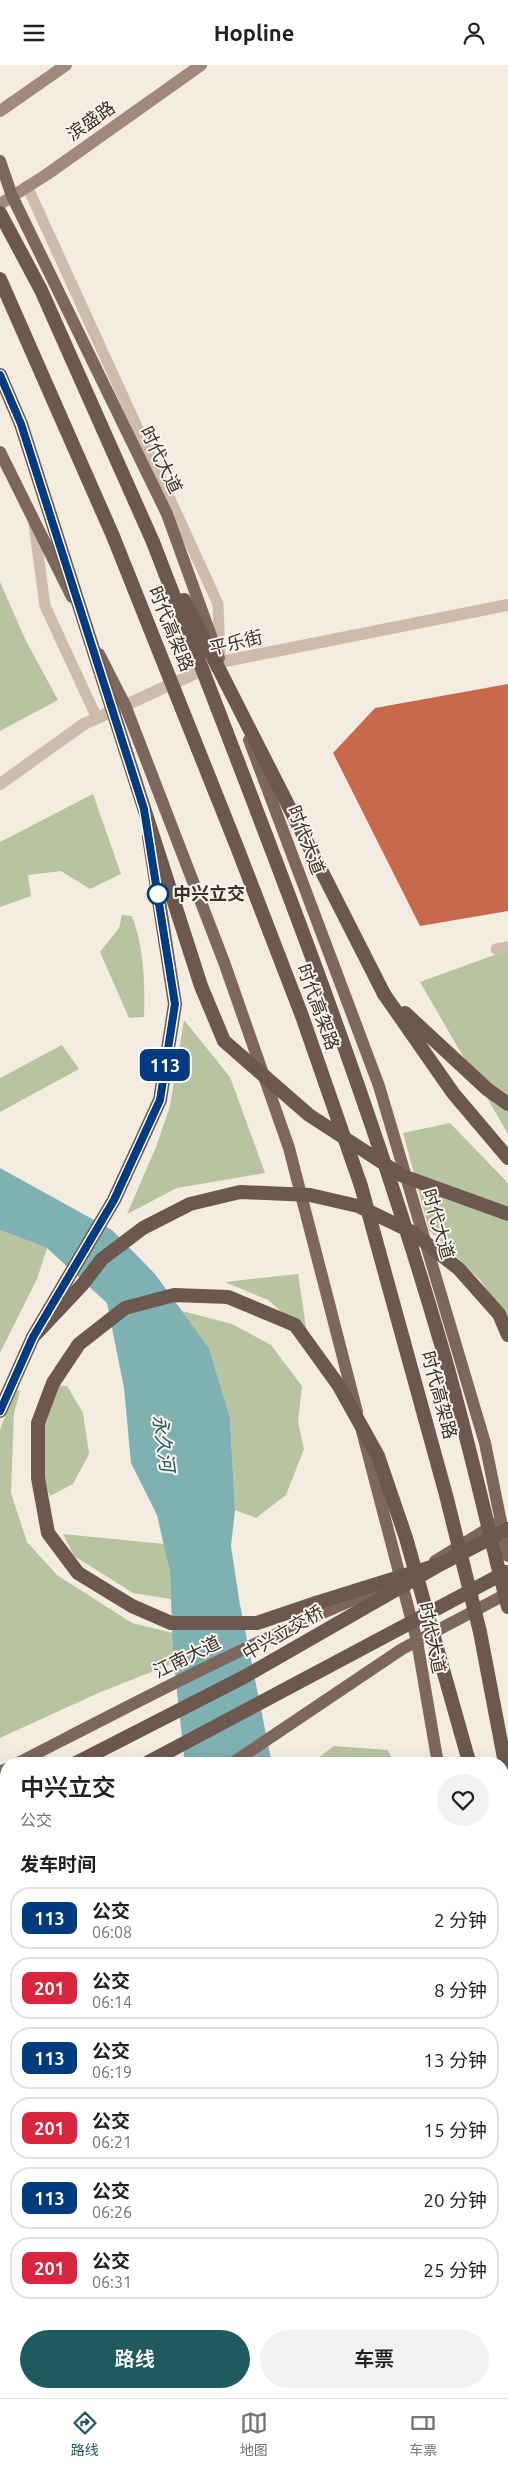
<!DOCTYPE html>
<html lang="zh">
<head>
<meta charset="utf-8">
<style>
	body { margin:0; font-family:Ubuntu,"Noto Sans SC",sans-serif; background:#f2f2f2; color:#202124; height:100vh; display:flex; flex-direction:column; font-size:19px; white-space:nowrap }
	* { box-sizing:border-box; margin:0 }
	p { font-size:16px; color:#757577 }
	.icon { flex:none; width:28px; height:28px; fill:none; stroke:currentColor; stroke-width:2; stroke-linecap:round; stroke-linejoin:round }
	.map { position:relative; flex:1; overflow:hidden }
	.sheet { position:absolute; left:0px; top:1692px; width:509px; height:641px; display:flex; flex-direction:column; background:#fff; border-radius:20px 20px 0 0; box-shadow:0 5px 20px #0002 }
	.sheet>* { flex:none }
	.badge { padding:0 10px; border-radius:8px; font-size:18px; line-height:32px }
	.map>.badge { position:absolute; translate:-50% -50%; box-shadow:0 0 0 2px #fff }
	h2 { padding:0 20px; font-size:19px; line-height:45px }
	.round { display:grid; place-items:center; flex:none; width:52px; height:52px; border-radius:26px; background:#f2f2f2 }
	.head { display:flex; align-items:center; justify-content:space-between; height:85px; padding:0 20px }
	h1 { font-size:24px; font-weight:600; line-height:38px }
	.primary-button { display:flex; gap:10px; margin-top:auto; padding:10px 20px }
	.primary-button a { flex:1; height:58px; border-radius:30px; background:#1f5a5e; color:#fff; font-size:20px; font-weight:600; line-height:58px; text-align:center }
	.primary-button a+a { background:#f2f2f2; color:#202124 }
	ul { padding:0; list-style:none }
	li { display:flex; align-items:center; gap:15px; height:62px; margin:0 10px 8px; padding:0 10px; border:2px solid #e0e0e0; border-radius:20px }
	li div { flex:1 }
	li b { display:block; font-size:19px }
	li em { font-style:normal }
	li .badge { min-width:55px; font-weight:700; text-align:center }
	header { display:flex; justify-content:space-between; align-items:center; height:65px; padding:0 20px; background:#fff; font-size:22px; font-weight:600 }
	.tab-bar { display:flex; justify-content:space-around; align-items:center; height:70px; border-top:1px solid #e0e0e0; background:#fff; font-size:14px; color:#757577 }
	.tab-bar a { display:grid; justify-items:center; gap:2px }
	.tab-bar .current { color:#1f5a5e }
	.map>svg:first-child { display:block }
	.green { fill:#b8c4a0 }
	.water { fill:#7fb0b2 }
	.building { fill:#c8694b }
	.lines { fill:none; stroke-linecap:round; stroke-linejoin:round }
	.service { stroke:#cdbbac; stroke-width:11 }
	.minor { stroke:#cdbbac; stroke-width:12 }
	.tertiary { stroke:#cdbbac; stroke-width:12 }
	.secondary { stroke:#a18a7d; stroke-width:12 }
	.primary { stroke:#7d675c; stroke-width:12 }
	.trunk { stroke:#6c584f; stroke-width:14 }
	.trunk-bridge { stroke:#6c584f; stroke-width:14 }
	.line-casing { stroke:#fff; stroke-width:11 }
	.line { stroke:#003b80; stroke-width:8 }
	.stop-dot { fill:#fff; stroke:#003b80; stroke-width:2.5 }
	.labels { text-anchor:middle; stroke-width:4; stroke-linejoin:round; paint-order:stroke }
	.street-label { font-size:18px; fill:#3b302b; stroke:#fbf5ee }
	.stop-label { font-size:18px; font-weight:bold; fill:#3b302b; stroke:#fbf5ee; text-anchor:start }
	.water-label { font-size:19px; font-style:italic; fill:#1f5a5e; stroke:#fbf5ee }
</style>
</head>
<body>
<header><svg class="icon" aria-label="menu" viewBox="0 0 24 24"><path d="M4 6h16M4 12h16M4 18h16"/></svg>Hopline<svg class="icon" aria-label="person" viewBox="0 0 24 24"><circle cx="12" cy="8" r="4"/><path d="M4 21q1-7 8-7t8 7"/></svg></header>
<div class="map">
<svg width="508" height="2333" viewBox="0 0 508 2333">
	<rect width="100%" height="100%" fill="#f4ebe1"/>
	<path class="green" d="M0,517L26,576L58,635L0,666Z
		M93,729L121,809L90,824L61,806L28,810L31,831L0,842V777Z
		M122,850L132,851C144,883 145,917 144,952L129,953L100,887L119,863Z
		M508,885V1069L420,917Z
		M184,955L230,1012L265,1108L177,1123L127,1149L156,1082L170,1041Z
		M62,980L79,1004L0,1047V1013Z
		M450,1058L508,1118V1257L481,1216L429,1165L403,1068Z
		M0,1165L47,1183L37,1214L0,1288Z
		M298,1209L307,1269L268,1235L225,1217Z
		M182,1246L232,1259L271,1280L302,1321L298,1357L304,1384L286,1430L256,1453L235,1445L230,1353L209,1283Z
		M56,1320L67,1321L83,1348L89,1389L73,1419L50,1431L41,1411L42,1358Z
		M15,1324L20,1326L14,1348L11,1428L27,1477L57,1510L132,1558L173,1568L174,1598L96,1629L0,1673V1365Z
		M63,1469L164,1479L170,1507L171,1534L133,1528L74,1491Z
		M334,1681L388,1685L394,1699H310Z
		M6,1883V1980L0,1983V1886Z
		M6,2064V2105L0,2107V2067Z
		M503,2249L508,2281V2333H457L456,2328H502Z"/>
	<path class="water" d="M0,1103L112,1165L155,1209L209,1283L230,1353L235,1445L231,1481L240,1540L272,1699H185L173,1590L170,1507L157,1450L131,1398L124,1323L107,1238L47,1183L0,1165Z
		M6,1980V2064L0,2067V1983Z
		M403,2328H456L457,2333H404Z"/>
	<path class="building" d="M508,619V846L420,861L333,688L375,643Z
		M0,2313L6,2314V2328H142L141,2333H0Z"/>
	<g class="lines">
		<path class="service" d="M27,121L218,539L220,591
			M34,459L45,541L97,653
			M496,884L508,882
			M0,2193L6,2191
			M0,2204L6,2205
			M198,2333V2328"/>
		<path class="minor" d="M0,2133L6,2131
			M327,2328L328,2333"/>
		<path class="tertiary" d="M0,719L84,659L220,597L508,540"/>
		<path class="secondary" d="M0,46L66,0
			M0,139L46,110L201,0"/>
		<path class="primary" d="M0,96L12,131L167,449L219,593
			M0,387L72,532
			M99,589L125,640L224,897L289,1083L357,1347
			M249,675L379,1021L485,1378L508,1491
			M362,1366L417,1576L438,1699
			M435,1496L497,1458
			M16,1699C135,1638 254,1575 377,1525
			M231,1699L402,1584L508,1528
			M0,1707L6,1704
			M0,1839L6,1837
			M502,2068L508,2097"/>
		<path class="trunk" d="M0,148L41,225L153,477
			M0,310L21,359
			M384,929L453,1028L508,1093
			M405,948L487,1024L508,1039
			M0,1346L33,1272L114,1135L160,1035L175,939L149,772
			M0,1737L6,1733
			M0,1774L6,1771
			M502,1774H508
			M0,1818L6,1815
			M502,1820L508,1841
			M0,1831L6,1830
			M502,2107L508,2120"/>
		<path class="trunk-bridge" d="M0,214L113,471L237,782L302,951L361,1121L446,1430L480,1567L508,1714
			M21,359L201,921L224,976L309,1050L403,1111L508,1149
			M153,477C254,739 359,999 438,1269C465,1359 485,1451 508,1542
			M184,535L384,929
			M33,1272L82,1220L102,1194L143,1163L190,1139L240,1127L310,1130L358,1141L412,1167L459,1204L499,1249L508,1270
			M441,1499L316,1538L257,1558H171L132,1541L78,1508L48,1468L38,1413V1358L53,1318L79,1279L125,1243L174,1230L228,1232L295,1260L339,1321L378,1391L406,1473L466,1686L470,1699
			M74,1699L244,1612L441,1499L508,1464
			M145,1699L506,1507"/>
	</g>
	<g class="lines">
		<g class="line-casing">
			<path id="line" d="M0,310L21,359L144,744L175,939L160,1035L114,1135L33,1272L0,1346"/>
		</g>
		<use href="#line" class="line"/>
	</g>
	<circle class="stop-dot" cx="158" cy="829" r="10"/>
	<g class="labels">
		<g class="street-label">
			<text transform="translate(91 56) rotate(-35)" y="6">滨盛路</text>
			<text transform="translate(161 395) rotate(64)" y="6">时代大道</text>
			<text transform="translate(171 564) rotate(68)" y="6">时代高架路</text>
			<text transform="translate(236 578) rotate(-14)" y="6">平乐街</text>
			<text transform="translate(306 775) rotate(69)" y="6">时代大道</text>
			<text transform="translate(318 942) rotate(70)" y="6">时代高架路</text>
			<text transform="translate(438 1159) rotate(74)" y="6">时代大道</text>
			<text transform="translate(439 1330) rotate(75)" y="6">时代高架路</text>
			<text transform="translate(283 1568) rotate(-30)" y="6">中兴立交桥</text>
			<text transform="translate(432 1573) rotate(78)" y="6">时代大道</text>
			<text transform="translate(187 1592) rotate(-26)" y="6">江南大道</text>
		</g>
		<g class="stop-label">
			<text x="173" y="835">中兴立交</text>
		</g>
		<g class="water-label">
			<text transform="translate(164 1378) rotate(82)" y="7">永久河</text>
		</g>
	</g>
</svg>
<b class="badge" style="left:165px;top:1000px;background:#003b80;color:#fff">113</b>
<section class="sheet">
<div class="head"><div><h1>中兴立交</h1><p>公交</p></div><a class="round"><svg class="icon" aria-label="heart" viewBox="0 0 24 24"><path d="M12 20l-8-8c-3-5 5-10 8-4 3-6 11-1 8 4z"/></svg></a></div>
<h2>发车时间</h2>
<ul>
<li><span class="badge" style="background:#003b80;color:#fff">113</span><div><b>公交</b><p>06:08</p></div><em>2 分钟</em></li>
<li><span class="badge" style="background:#d7263d;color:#fff">201</span><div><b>公交</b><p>06:14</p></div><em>8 分钟</em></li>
<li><span class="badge" style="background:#003b80;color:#fff">113</span><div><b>公交</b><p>06:19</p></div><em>13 分钟</em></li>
<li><span class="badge" style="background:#d7263d;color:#fff">201</span><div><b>公交</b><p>06:21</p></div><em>15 分钟</em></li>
<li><span class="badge" style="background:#003b80;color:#fff">113</span><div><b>公交</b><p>06:26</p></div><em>20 分钟</em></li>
<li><span class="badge" style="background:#d7263d;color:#fff">201</span><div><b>公交</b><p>06:31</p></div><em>25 分钟</em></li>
</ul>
<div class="primary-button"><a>路线</a><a>车票</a></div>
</section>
</div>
<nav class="tab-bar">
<a class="current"><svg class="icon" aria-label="directions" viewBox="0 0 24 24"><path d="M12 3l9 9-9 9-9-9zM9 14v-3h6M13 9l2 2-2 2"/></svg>路线</a>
<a><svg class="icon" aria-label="map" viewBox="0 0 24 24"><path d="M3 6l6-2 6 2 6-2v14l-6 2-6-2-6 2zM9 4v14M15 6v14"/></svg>地图</a>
<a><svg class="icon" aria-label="tickets" viewBox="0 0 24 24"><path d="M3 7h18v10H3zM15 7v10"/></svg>车票</a>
</nav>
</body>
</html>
